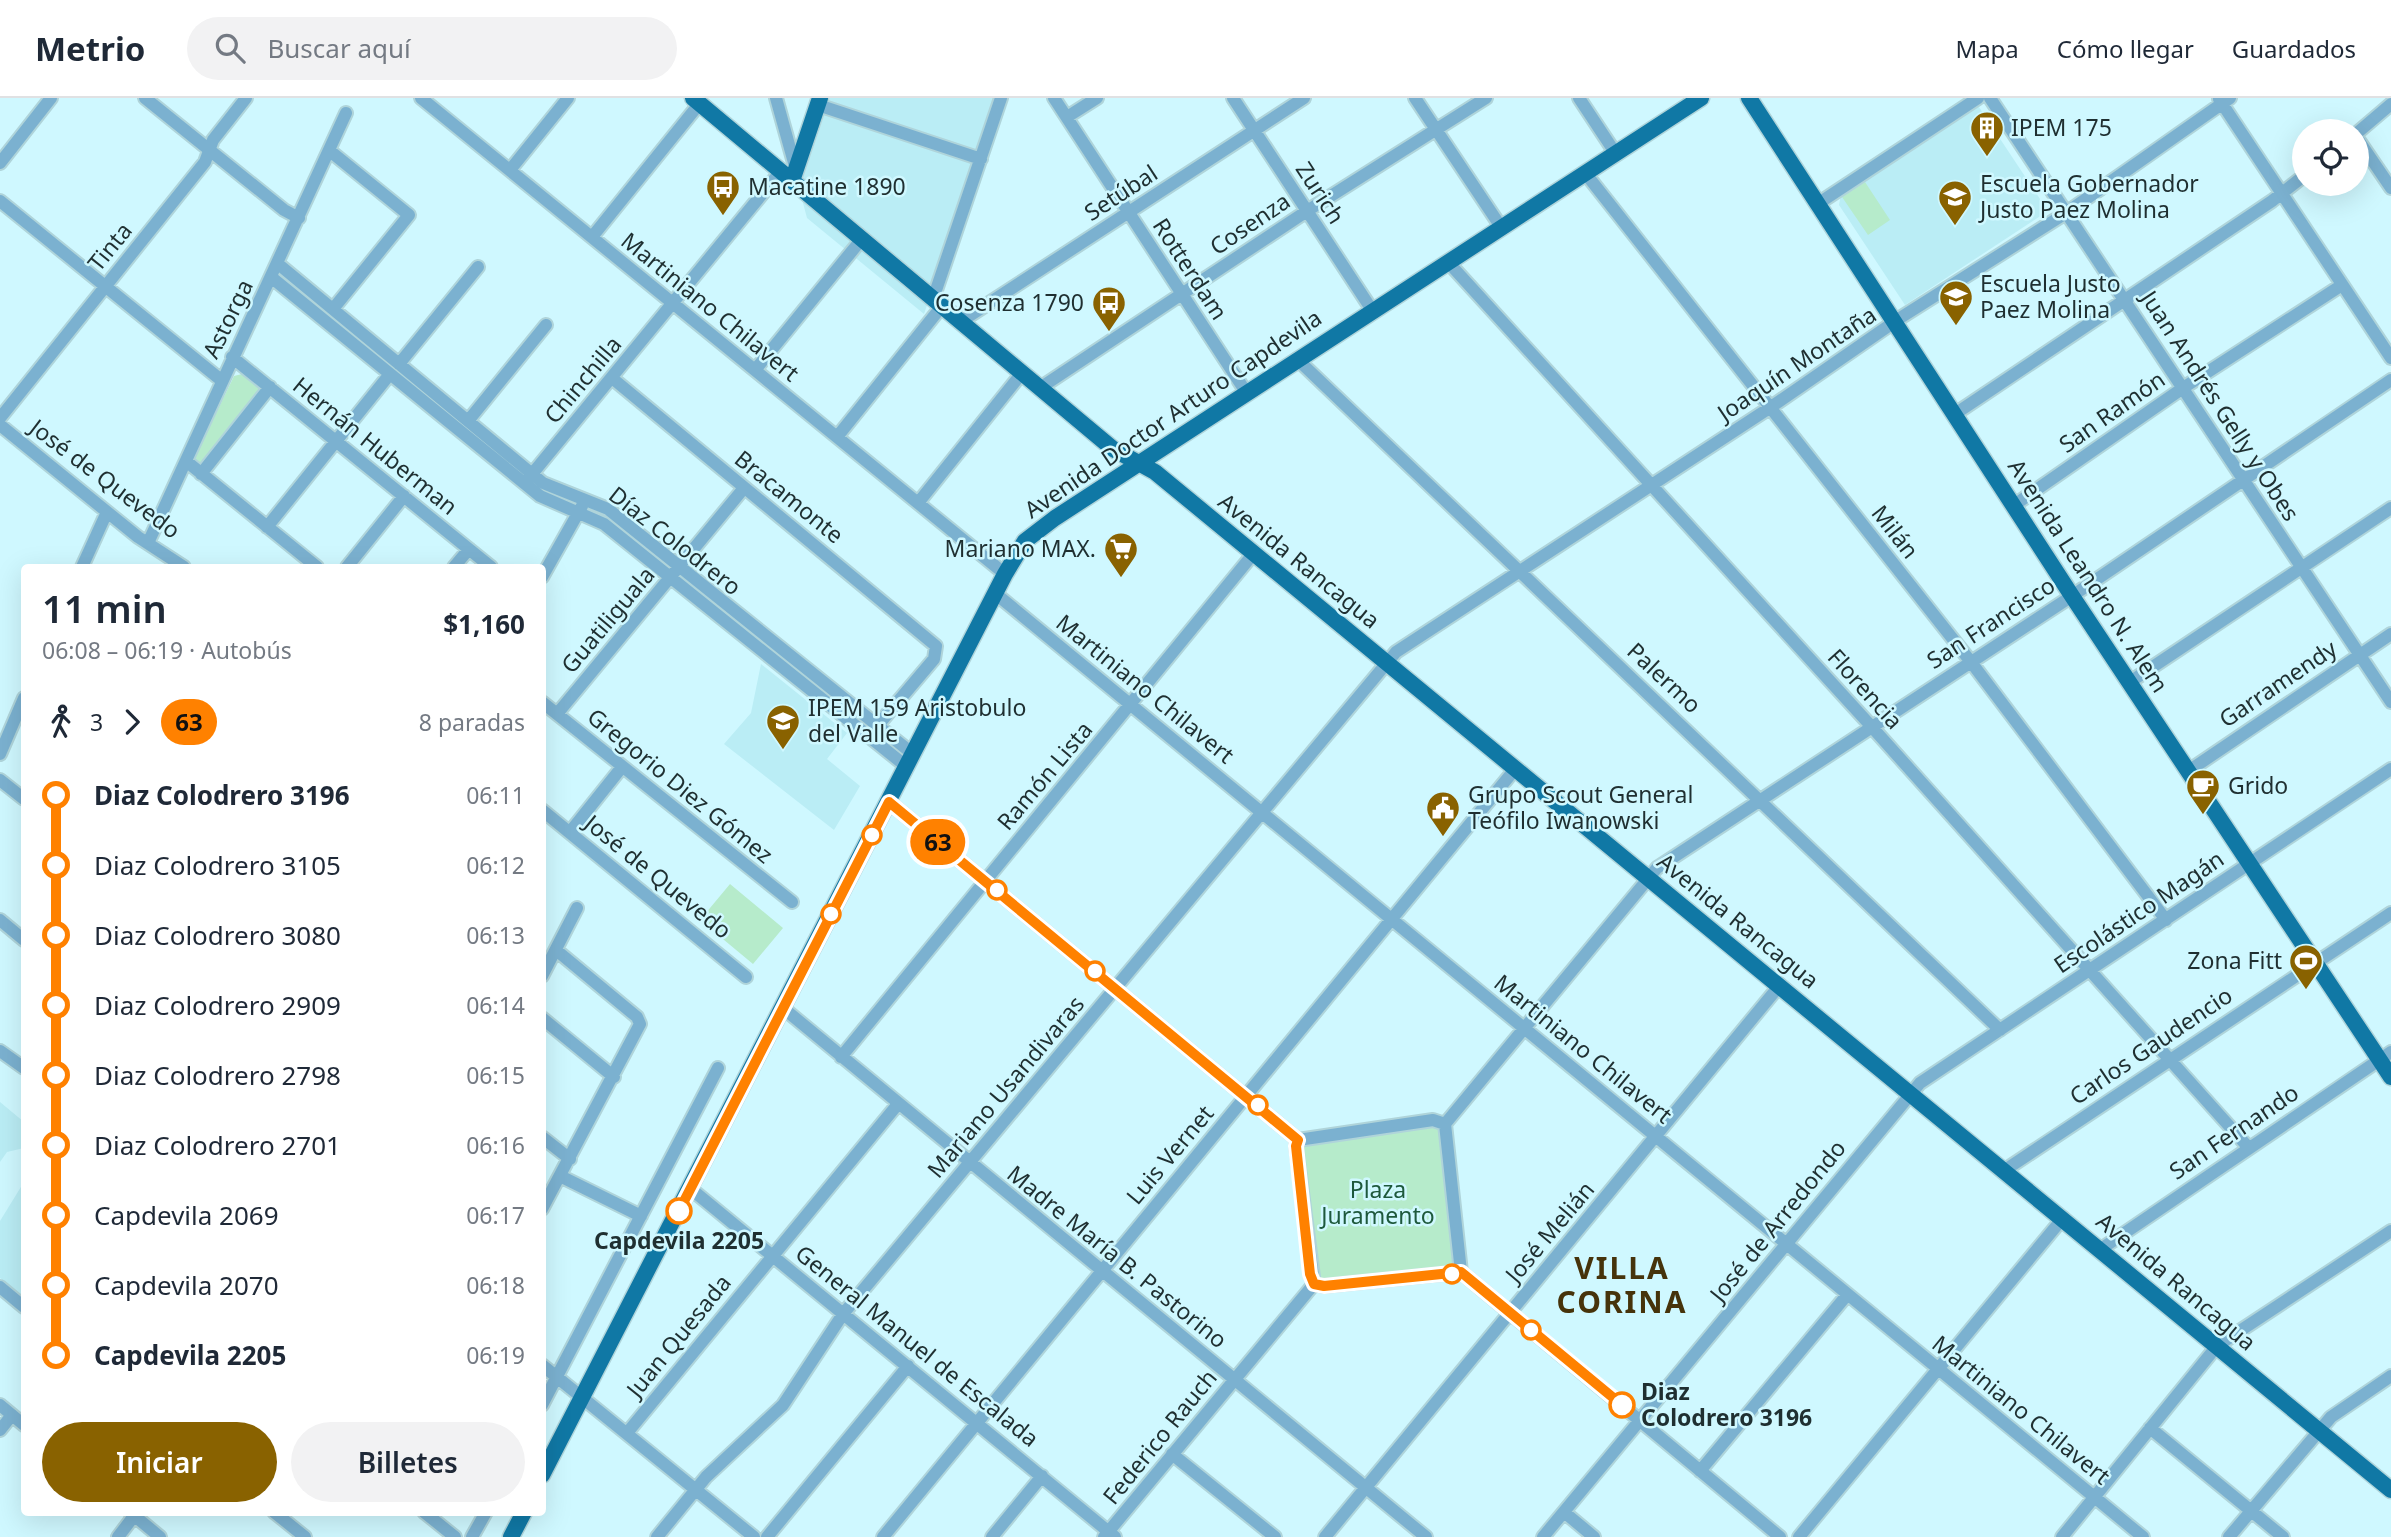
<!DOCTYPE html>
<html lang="es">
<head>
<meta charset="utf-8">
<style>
	body { margin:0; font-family:"Noto Sans",sans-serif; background:#f2f2f3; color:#1f2937; height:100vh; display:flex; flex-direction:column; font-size:26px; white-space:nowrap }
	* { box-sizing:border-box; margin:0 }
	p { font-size:23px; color:#747a83 }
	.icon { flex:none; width:38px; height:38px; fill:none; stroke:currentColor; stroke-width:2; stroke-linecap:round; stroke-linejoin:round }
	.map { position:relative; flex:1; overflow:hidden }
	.drawer { position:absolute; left:21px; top:466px; width:525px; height:952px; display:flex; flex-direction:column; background:#fff; border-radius:7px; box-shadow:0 7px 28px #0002 }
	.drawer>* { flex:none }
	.badge { padding:0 14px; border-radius:23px; font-size:24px; line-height:46px }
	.controls { position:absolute; left:2292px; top:21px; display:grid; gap:14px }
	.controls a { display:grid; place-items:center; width:77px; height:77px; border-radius:50%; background:#fff; box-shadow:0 7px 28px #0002; font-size:35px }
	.map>.badge { position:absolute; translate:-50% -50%; box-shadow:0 0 0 4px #fff }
	.legs { display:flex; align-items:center; gap:10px; height:77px; padding:0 21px; font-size:23px }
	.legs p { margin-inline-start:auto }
	.head { display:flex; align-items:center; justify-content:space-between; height:119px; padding:0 21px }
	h1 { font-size:38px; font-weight:600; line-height:52px }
	.cta { display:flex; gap:14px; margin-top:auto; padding:14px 21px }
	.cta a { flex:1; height:80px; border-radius:42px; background:#896200; color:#fff; font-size:28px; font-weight:600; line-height:80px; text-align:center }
	.cta a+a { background:#f2f2f3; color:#1f2937 }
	ul { padding:0 21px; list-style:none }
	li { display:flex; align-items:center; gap:24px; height:70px; font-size:26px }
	li i { display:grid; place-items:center; width:10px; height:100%; margin:0 9px; background:currentColor }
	li i::after { content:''; width:18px; height:18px; margin:-9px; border:5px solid; border-radius:50%; background:#fff }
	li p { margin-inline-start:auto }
	li:first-child i { background:linear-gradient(#0000 50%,currentColor 0) }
	li:last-child i { background:linear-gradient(currentColor 50%,#0000 0) }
	header { display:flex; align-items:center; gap:42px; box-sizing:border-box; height:98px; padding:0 35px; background:#fff; border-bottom:2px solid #e0e1e3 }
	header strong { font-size:33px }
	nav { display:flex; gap:38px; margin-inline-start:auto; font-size:24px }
	.search { width:490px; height:63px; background:#f2f2f3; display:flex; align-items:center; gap:18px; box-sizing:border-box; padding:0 24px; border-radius:38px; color:#747a83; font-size:26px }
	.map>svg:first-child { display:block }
	.built { fill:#baedf5 }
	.green { fill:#b6ebcb }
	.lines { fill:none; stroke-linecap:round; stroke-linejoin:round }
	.minor-casing { stroke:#afd4da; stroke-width:16 }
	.major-casing { stroke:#afd4da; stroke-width:19 }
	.minor { stroke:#7bb1d0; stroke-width:12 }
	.major { stroke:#1078a5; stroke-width:16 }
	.line-1-casing { stroke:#fff; stroke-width:16 }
	.line-1 { stroke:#ff8100; stroke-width:10 }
	.stop-1-dot { fill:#fff; stroke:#ff8100; stroke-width:3.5 }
	.labels { text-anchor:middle; stroke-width:5; stroke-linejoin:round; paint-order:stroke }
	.poi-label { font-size:23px; fill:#1f2f31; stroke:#cff8ff; text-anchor:start }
	.street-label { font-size:23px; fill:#1f2f31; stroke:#cff8ff }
	.park-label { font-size:23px; fill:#1e593c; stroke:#cff8ff }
	.stop-label { font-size:23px; font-weight:bold; fill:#1f2f31; stroke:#cff8ff }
	.district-label { font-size:30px; font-weight:bold; letter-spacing:2px; fill:#46330b; stroke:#cff8ff }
</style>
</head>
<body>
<header>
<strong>Metrio</strong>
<div class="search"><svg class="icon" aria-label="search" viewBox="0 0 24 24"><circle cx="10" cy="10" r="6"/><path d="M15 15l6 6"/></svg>Buscar aquí</div>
<nav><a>Mapa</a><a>Cómo llegar</a><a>Guardados</a></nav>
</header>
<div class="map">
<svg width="2391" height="1439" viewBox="0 0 2391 1439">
	<rect width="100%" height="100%" fill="#cff8ff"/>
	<path class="built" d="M830,0H998L924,216L807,120L799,90Z
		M1977,6L2048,113L1905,207L1839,107L1841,96Z
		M761,566L847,635L827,661L860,688L834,732L724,646L751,615Z
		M0,1004L24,1024V1050L7,1054L0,1064Z
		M24,1084V1200L0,1180V1123Z"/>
	<path class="green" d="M1865,84L1890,122L1868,137L1842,99Z
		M242,276L261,291L260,295L200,367L194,361L234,278Z
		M730,786L783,830L753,866L700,822Z
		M1445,1026L1461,1174L1314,1186L1298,1042Z"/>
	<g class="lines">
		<g class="minor-casing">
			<path id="minor" d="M145,0L284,112L299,120
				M421,0L1005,476
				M776,0L796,72
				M1054,0L1246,294
				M1233,0L1372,212
				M1415,0L1501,129
				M1579,0L1616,56
				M1990,0L2391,604
				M2219,1L2391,260
				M818,7L981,61
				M1067,19L1097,0
				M2357,35L2391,6
				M2357,40L2391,90
				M330,53L409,117L333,211
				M0,65L51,0
				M510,72L568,0
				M1586,76L1971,564L2166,822
				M0,103L221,282
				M1819,105L1978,0
				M592,139L700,5
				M1448,164L1871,628L2248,1049
				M277,165L543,385L608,411L913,656
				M271,179L540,398L604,426L907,669
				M933,201L1001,0
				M960,224L1304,0
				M232,259L491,469
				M1297,261L2000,932
				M399,266L478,169
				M755,272L861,142
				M612,280L936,548L934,561L873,633
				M1040,290L1307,113L1486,0
				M1955,316L2272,103L2305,77
				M0,320L205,64L213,42L246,0
				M468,323L546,227
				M0,327L138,439L184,469
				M837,339L942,208
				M186,363L317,469
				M201,376L270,289
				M528,381L781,73
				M918,405L1022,275
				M2013,408L2183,290L2342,187
				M267,429L390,276
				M148,445L346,15
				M82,469L107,414
				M347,469L404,398
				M454,469L469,451
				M542,479L582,408
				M996,496L2143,1439
				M2130,584L2391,410
				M542,604L792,804
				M557,616L744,390
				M0,656L24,600
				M2190,672L2391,536
				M0,682L24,701
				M889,704L1298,1042
				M542,712L746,879
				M570,734L622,669
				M0,822L24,842
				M542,878L577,810
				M783,910L1426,1439
				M542,920L614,979
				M0,953L24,970
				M841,959L1254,455
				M1445,1026L1657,770L2072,498L2391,282
				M1445,1026L1461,1174
				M542,1039L570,1061
				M1298,1042L1433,1022L1445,1026
				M1298,1042L1296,1048L1314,1186
				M2005,1072L2391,815
				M560,1078L641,1118
				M691,1091L1115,1439
				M542,1111L640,926L637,919L556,852
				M2101,1151L2391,954
				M1461,1174L1780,1439
				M1314,1186L1324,1188L1461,1174
				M0,1189L24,1209
				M542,1267L754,1439
				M0,1307L24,1327
				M542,1307L718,970
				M2150,1330L2283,1439
				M0,1332L12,1317
				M627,1335L898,1006
				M1172,1356L1275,1439
				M1700,1373L1847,1197
				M130,1414L160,1439
				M274,1414L305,1439
				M424,1414L455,1439
				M1564,1414L1594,1439
				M118,1439L137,1414
				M472,1439L486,1414
				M657,1439L706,1379L783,1307L843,1216L1396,554L1771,309L1900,220L2066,115L2230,0
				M767,1439L908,1268
				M883,1439L1516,670
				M992,1439L1042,1378
				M1104,1439L1314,1186
				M1325,1439L1780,887
				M1543,1439L1920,985L2391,671
				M1799,1439L2063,1120
				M2062,1439L2217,1248L2391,1133
				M2229,1439L2331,1319L2391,1278"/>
		</g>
		<g class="major-casing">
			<path id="major" d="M693,0L1113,351L1155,374L2391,1392
				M1749,0L2072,498L2391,979
				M792,83L820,0
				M542,1377L1005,476L1025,443L1055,420L1701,0
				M511,1439L524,1414"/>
		</g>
		<use href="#minor" class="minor"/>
		<use href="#major" class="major"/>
	</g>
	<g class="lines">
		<g class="line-1-casing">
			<path id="line-1" d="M679,1113L889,704L1298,1042L1296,1048L1310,1176L1314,1186L1324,1188L1461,1174L1622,1307"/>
		</g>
		<use href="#line-1" class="line-1"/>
	</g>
	<defs>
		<g id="building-pin" transform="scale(1.75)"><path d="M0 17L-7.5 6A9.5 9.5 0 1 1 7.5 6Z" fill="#896200" stroke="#cff8ff"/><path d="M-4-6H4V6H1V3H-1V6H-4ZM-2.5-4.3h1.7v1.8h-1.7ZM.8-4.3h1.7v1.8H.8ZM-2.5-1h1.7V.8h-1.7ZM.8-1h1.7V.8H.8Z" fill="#fff"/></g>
		<g id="bus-pin" transform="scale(1.75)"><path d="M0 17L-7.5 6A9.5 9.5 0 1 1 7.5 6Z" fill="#896200" stroke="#cff8ff"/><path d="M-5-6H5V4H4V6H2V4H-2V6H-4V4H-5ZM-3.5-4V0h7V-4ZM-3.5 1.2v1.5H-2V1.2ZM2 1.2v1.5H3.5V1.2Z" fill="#fff"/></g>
		<g id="school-pin" transform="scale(1.75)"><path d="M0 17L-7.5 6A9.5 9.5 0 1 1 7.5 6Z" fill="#896200" stroke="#cff8ff"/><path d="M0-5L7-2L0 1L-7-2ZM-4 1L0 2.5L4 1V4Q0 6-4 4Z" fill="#fff"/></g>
		<g id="supermarket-pin" transform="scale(1.75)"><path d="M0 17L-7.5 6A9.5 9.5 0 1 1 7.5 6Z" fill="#896200" stroke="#cff8ff"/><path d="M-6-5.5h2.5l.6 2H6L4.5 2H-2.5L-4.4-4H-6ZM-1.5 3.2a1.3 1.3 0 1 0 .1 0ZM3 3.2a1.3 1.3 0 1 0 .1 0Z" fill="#fff"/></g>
		<g id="cafe-pin" transform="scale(1.75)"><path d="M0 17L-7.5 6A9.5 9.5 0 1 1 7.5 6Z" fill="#896200" stroke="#cff8ff"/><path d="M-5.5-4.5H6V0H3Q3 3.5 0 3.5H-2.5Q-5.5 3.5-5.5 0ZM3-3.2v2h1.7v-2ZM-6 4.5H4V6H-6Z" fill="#fff"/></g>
		<g id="civic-pin" transform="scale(1.75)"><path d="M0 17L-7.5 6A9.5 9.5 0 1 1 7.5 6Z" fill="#896200" stroke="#cff8ff"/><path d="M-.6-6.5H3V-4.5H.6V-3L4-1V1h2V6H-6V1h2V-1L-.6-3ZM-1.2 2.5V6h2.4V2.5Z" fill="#fff"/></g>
		<g id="stadium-pin" transform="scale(1.75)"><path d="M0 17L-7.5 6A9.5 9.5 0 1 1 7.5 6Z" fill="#896200" stroke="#cff8ff"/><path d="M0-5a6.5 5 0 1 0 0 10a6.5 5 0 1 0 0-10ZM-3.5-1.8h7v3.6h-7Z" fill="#fff"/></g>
	</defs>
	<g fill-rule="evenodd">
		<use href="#building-pin" x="1987" y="30"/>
		<use href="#bus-pin" x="723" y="89"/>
		<use href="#school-pin" x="1955" y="99"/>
		<use href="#school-pin" x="1956" y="199"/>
		<use href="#bus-pin" x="1109" y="205"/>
		<use href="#supermarket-pin" x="1121" y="451"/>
		<use href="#school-pin" x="783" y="623"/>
		<use href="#cafe-pin" x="2203" y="688"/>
		<use href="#civic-pin" x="1443" y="710"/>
		<use href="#stadium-pin" x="2306" y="863"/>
	</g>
	<g class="stop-1-dot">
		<circle cx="872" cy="737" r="9"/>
		<circle cx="997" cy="792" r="9"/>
		<circle cx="831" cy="816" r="9"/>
		<circle cx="1095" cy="873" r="9"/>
		<circle cx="1258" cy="1007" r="9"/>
		<circle cx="679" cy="1113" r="12"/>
		<circle cx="1452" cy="1176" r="9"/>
		<circle cx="1531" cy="1232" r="9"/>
		<circle cx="1622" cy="1307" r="12"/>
	</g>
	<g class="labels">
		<g class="poi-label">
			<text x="2011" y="38">IPEM 175</text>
			<text x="1980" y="94">Escuela Gobernador<tspan x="1980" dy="26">Justo Paez Molina</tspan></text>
			<text x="748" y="97">Macatine 1890</text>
			<text x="1980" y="194">Escuela Justo<tspan x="1980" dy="26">Paez Molina</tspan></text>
			<text x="1084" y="213" text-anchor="end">Cosenza 1790</text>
			<text x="1096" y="459" text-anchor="end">Mariano MAX.</text>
			<text x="808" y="618">IPEM 159 Aristobulo<tspan x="808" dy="26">del Valle</tspan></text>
			<text x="2228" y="696">Grido</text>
			<text x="1468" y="705">Grupo Scout General<tspan x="1468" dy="26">Teófilo Iwanowski</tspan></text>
			<text x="2282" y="871" text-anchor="end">Zona Fitt</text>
		</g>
		<g class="street-label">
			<text transform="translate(1121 95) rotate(-33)" y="8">Setúbal</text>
			<text transform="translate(1320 95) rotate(57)" y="8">Zurich</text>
			<text transform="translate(1250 126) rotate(-34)" y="8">Cosenza</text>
			<text transform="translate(110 149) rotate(-51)" y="8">Tinta</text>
			<text transform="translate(1190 171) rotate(57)" y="8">Rotterdam</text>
			<text transform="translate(710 209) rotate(39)" y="8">Martiniano Chilavert</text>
			<text transform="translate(228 221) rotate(-64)" y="8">Astorga</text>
			<text transform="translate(1797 266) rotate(-34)" y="8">Joaquín Montaña</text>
			<text transform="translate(583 282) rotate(-50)" y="8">Chinchilla</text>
			<text transform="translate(2220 308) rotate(57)" y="8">Juan Andrés Gelly y Obes</text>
			<text transform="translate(2112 314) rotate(-35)" y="8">San Ramón</text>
			<text transform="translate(1173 316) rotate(-34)" y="8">Avenida Doctor Arturo Capdevila</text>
			<text transform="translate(375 348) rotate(39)" y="8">Hernán Huberman</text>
			<text transform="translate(105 381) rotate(37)" y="8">José de Quevedo</text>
			<text transform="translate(789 399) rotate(39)" y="8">Bracamonte</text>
			<text transform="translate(1895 434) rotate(52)" y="8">Milán</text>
			<text transform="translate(675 443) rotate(38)" y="8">Díaz Colodrero</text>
			<text transform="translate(1299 463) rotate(39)" y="8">Avenida Rancagua</text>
			<text transform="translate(2088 478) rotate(57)" y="8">Avenida Leandro N. Alem</text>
			<text transform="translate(608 522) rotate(-50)" y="8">Guatiliguala</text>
			<text transform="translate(1991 525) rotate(-33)" y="8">San Francisco</text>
			<text transform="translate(1664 580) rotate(43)" y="8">Palermo</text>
			<text transform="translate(2278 586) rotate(-34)" y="8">Garramendy</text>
			<text transform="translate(1145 591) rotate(39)" y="8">Martiniano Chilavert</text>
			<text transform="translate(1865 591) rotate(48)" y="8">Florencia</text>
			<text transform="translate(1045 678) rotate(-50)" y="8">Ramón Lista</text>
			<text transform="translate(680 688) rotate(39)" y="8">Gregorio Diez Gómez</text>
			<text transform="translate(658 779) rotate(39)" y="8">José de Quevedo</text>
			<text transform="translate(2139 814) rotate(-34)" y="8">Escolástico Magán</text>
			<text transform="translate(1738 823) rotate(39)" y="8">Avenida Rancagua</text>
			<text transform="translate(2151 948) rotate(-34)" y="8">Carlos Gaudencio</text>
			<text transform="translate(1583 951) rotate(39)" y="8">Martiniano Chilavert</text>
			<text transform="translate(1006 989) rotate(-50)" y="8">Mariano Usandivaras</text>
			<text transform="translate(2234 1034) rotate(-34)" y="8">San Fernando</text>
			<text transform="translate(1170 1057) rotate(-50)" y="8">Luis Vernet</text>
			<text transform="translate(1778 1123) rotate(-51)" y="8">José de Arredondo</text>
			<text transform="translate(1550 1134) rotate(-50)" y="8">José Melián</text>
			<text transform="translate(1117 1159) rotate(39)" y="8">Madre María B. Pastorino</text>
			<text transform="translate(2176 1184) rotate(40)" y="8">Avenida Rancagua</text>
			<text transform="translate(679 1238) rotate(-51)" y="8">Juan Quesada</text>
			<text transform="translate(917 1248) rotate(39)" y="8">General Manuel de Escalada</text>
			<text transform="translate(2021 1312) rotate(39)" y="8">Martiniano Chilavert</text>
			<text transform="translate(1160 1339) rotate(-51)" y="8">Federico Rauch</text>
		</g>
		<g class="park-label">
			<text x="1378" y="1100">Plaza<tspan x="1378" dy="26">Juramento</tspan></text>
		</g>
		<g class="stop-label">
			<text x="679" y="1151">Capdevila 2205</text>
			<text x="1641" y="1302" text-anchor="start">Diaz<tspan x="1641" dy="26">Colodrero 3196</tspan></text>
		</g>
		<g class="district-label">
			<text x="1622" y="1181">VILLA<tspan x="1622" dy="34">CORINA</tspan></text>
		</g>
	</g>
</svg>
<div class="controls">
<a><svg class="icon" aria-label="locate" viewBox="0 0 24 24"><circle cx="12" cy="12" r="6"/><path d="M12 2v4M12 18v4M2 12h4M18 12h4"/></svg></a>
</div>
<b class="badge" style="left:938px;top:744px;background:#ff8100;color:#111">63</b>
<section class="drawer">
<div class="head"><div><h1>11 min</h1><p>06:08 – 06:19 · Autobús</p></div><b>$1,160</b></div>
<div class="legs"><svg class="icon" aria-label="walk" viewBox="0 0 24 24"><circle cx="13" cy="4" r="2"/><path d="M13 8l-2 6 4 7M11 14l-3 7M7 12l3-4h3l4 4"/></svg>3<svg class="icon" aria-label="forward" viewBox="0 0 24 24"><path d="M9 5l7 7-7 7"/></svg><b class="badge" style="background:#ff8100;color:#111">63</b><p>8 paradas</p></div>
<ul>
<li><i style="color:#ff8100"></i><b>Diaz Colodrero 3196</b><p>06:11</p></li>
<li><i style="color:#ff8100"></i><span>Diaz Colodrero 3105</span><p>06:12</p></li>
<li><i style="color:#ff8100"></i><span>Diaz Colodrero 3080</span><p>06:13</p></li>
<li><i style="color:#ff8100"></i><span>Diaz Colodrero 2909</span><p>06:14</p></li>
<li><i style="color:#ff8100"></i><span>Diaz Colodrero 2798</span><p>06:15</p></li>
<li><i style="color:#ff8100"></i><span>Diaz Colodrero 2701</span><p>06:16</p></li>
<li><i style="color:#ff8100"></i><span>Capdevila 2069</span><p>06:17</p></li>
<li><i style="color:#ff8100"></i><span>Capdevila 2070</span><p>06:18</p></li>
<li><i style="color:#ff8100"></i><b>Capdevila 2205</b><p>06:19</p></li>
</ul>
<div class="cta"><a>Iniciar</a><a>Billetes</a></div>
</section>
</div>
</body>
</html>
